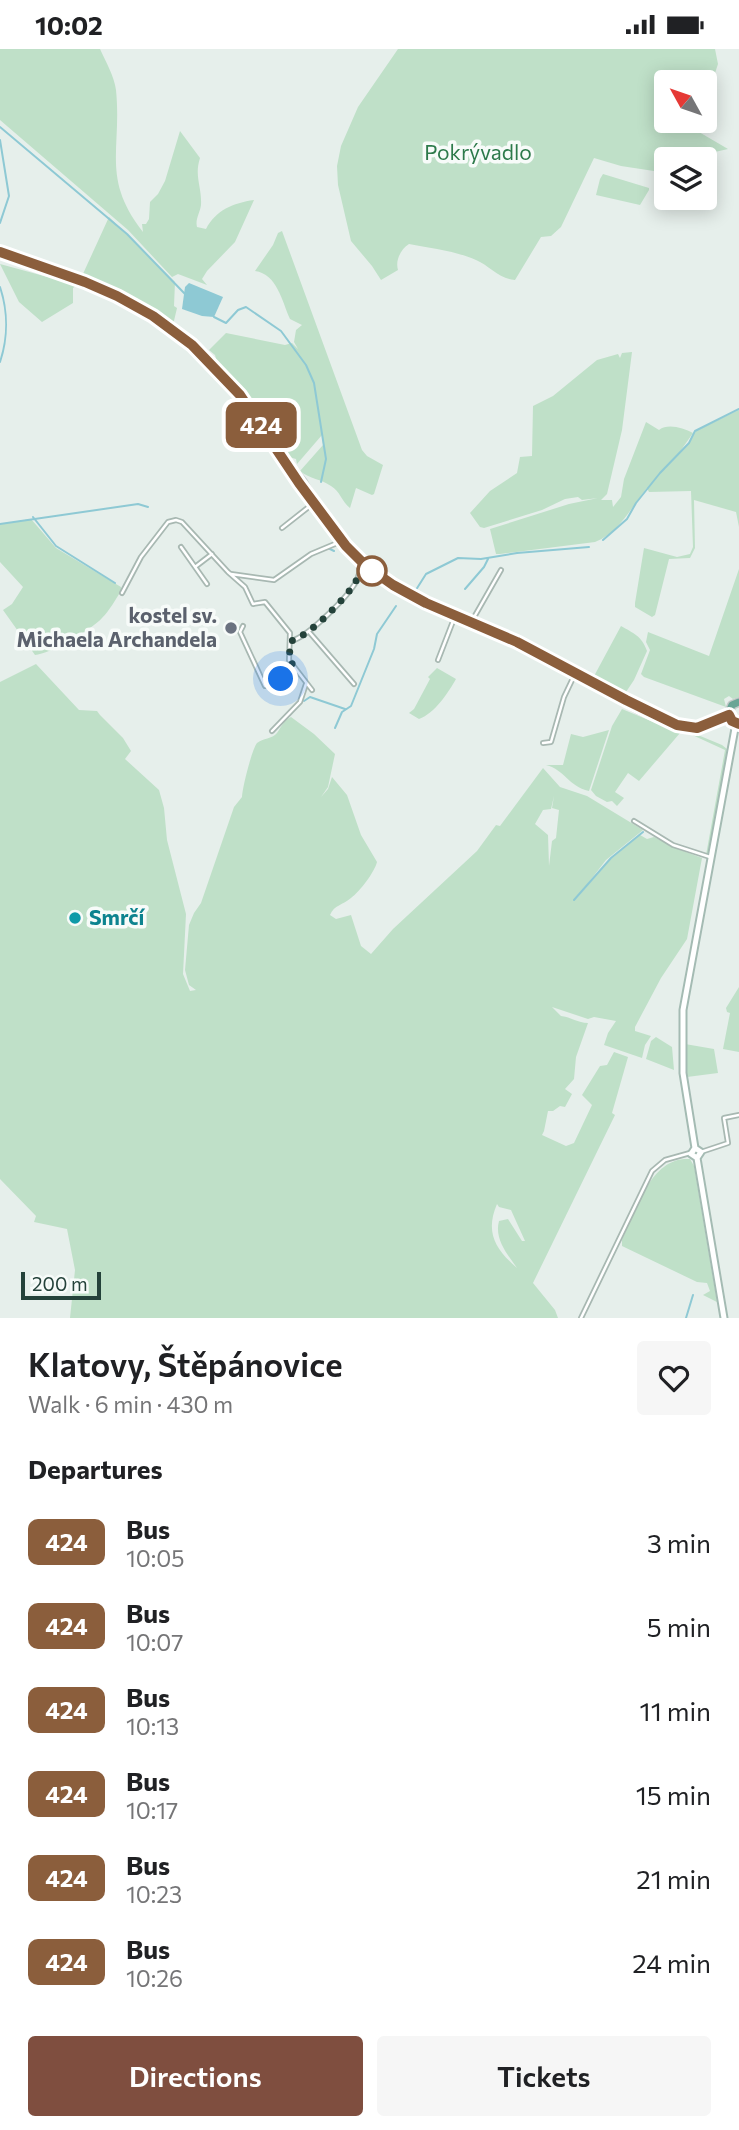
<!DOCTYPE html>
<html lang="en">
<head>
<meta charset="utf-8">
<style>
	body { margin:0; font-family:Commissioner,sans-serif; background:#f6f6f6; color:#202124; height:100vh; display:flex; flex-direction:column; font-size:26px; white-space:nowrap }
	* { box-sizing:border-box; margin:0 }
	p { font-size:23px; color:#757577 }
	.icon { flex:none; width:38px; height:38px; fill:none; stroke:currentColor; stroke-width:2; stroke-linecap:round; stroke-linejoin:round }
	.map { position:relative; height:1269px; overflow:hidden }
	.sheet { display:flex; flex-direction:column; background:#fff; flex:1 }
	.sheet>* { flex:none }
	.badge { padding:0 14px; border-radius:10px; font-size:24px; line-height:46px }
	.needle { width:46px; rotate:310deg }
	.tools { position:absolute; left:654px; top:21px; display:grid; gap:14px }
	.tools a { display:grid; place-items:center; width:63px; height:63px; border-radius:7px; background:#fff; box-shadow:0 4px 18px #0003; font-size:35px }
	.scale { position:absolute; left:21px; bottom:18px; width:80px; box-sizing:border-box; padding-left:7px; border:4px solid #24423a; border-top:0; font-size:19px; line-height:24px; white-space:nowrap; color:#24423a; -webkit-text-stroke:5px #f7fbf9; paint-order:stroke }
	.you { position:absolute; width:35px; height:35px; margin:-18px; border:5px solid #fff; border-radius:50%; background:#1a73e8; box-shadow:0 0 0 10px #1a73e833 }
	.map>.badge { position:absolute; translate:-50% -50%; box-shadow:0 0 0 4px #fff }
	h2 { padding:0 28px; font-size:26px; line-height:63px }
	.round { display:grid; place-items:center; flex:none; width:74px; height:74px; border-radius:7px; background:#f6f6f6 }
	.head { display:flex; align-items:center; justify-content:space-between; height:119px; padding:0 28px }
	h1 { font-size:33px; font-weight:600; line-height:52px }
	.cta { display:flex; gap:14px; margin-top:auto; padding:14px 28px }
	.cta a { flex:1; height:80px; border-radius:7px; background:#7f4e3f; color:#fff; font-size:28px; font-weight:600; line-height:80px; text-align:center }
	.cta a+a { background:#f6f6f6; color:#202124 }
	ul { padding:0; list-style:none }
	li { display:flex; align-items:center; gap:21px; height:84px; padding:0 28px }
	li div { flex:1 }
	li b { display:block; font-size:26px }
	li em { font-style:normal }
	li .badge { min-width:77px; font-weight:700; text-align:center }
	.status { display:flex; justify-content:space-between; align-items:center; height:49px; padding:0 35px; background:#fff; direction:ltr }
	.status svg { height:19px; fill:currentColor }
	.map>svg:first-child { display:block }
	.green { fill:#bfe0c8; fill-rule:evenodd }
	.water { fill:#8ec9d4 }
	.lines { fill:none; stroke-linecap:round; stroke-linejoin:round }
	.stream { stroke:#8ec9d4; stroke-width:2 }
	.street-casing { stroke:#a8b8b2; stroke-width:6 }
	.secondary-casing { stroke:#a4bbb3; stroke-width:9 }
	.primary-casing { stroke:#c2cac8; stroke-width:10 }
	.street { stroke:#fff; stroke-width:2.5 }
	.secondary { stroke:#fff; stroke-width:5 }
	.primary { stroke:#6aa596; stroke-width:7 }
	.line-casing { stroke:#fff; stroke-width:16 }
	.line { stroke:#8b5e3c; stroke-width:10 }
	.walk { stroke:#24423a; stroke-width:7; stroke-dasharray:0 12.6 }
	.stop-dot { fill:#fff; stroke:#8b5e3c; stroke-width:3.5 }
	.worship-dot { fill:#6b7280; stroke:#f7fbf9; stroke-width:2.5 }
	.culture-dot { fill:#0f9aa8; stroke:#f7fbf9; stroke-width:2.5 }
	.labels { text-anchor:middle; stroke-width:7; stroke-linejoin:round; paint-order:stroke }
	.park-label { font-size:21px; fill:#2d7a4b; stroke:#f7fbf9 }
	.worship-label { font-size:21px; font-weight:bold; fill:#5b616d; stroke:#f7fbf9; text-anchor:end }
	.culture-label { font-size:21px; font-weight:bold; fill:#0d838f; stroke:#f7fbf9; text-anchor:start }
</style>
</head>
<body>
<div class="status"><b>10:02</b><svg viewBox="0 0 49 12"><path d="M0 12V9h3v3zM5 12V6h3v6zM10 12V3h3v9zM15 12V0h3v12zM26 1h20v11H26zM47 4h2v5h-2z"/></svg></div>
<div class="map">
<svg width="739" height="1269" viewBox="0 0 739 1269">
	<rect width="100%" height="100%" fill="#e6efeb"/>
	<path class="green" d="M0,0H100C106,13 114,27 116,41C122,101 101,129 143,183L142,175H146L149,170L150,153L158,145L165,132L180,82L200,109C194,127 202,138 201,156C200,164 195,170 197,178L206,180C216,161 233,154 254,151L235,193L207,222L202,230L207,236L178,225L172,228L128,181L0,71Z
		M398,0H715L718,15L705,54V33H667V72H699L697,78L699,83L728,100L715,103L705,110H667V124L621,117L594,109L561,178L551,187L541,188L515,231C499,230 490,217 476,211C456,202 430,199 409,195C401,200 395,211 398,221L381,231L372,217L351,192L338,136L337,117L341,97L358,58Z
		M603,125L649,139V141L640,156L596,146L600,130Z
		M109,168L175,233L174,257L177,259L173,276L140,254L82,227Z
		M282,182L362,401L367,407L383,416L374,445L372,446L356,439L350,459C342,453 340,442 331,437C321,430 310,430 300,422L323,396L322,386L297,415L296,410L289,408L217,313L215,306L209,301L226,284L285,296L292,294L298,300L294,293L296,281L302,276L290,270C282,252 277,225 255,222L273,196L278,184Z
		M0,215L77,236L73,239V254L42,273L19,253Z
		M632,303L622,381L607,445L601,451H612L613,458L621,448L624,430L646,373L659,381C668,374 683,379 693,384L679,404L690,393L696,382L739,361V478L736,463L694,451L695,499L690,509L669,510L655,566L652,568L635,558V554L644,499L677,508L690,505L693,498L691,442L649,443L647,439C631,458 620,483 595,493L500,505H496L490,480L569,455L598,449L582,451L578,448L565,450L542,461L484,479L480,478L470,464L490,442L517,424L520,408L532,407L533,357L553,347L597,311L618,305L620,309L622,304Z
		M31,470L56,499L121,538V542C115,551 110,561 102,569C91,581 50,605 35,606L3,561L12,555L23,538L0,513V475Z
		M739,520V648L733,650L729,647L724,650L726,658L644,628L641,625L650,601L646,593L648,583L709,607Z
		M621,577C633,584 642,587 647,602L634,631L624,646L593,629Z
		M36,615L79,661L97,662L100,666L123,689L131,702L125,710L159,741L164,759L167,791L186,865L183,925L190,942L196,941L189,936L185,921L189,876L194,864L201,854L234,758L242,748C242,740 252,700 257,694C263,689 272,690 277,684C282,677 283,672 291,668L314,685L335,705L328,738L321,748L328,740L332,728L347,746L361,786L377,813C374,824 360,842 351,849C343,856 334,856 330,866L336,870L351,866L361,897L371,905L393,880L477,802L496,776L500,777L543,719L560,738L587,747L643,781L606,811L575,851L611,810L640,786L647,790L654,788L678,800L702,809L687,890L661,929L635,978V982L651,987L645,996L642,1009L604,996L608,984L616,972L594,968L588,970L552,958L561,967C571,968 578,974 588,974L576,1008L574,1030L565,1040L572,1045L565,1058L560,1057L553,1062H548L544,1082L542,1086L566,1097L574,1094L592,1056L582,1046L600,1017L607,1016L614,1003L628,1008L612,1064L615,1066L533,1234L555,1261L558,1269H70L75,1221L67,1180L34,1173L36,1167L0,1130V633ZM554,747L552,759L559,761L556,789L552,792L549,817L548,786L535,775L543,761L551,760ZM497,1155L499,1158L511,1161L525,1192H522L508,1170L499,1172C494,1190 508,1206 517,1219C495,1200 485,1183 497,1155Z
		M437,619L456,630C448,644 435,664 419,670L409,664L414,660L430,630L428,628Z
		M622,660L680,684L639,732L628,724L615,743L624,749L617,757L612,752L607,753L596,747L591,741L612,677Z
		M640,662L722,696L727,700L709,807L706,806L725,701Z
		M609,681L589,742C568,737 565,721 546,716H563L571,685L583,688Z
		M739,938V1003L723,1000L730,964L727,963L726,959Z
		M656,988L672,998L674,1021L646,1010L651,992Z
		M685,995L714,1000L718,1024L687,1028Z
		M684,1110H690L694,1117L717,1253L703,1246L710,1242L707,1234L697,1233L622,1197V1191C636,1162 649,1113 684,1110Z"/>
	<path class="water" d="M189,234L223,248L214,268L202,267L182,260L185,238Z"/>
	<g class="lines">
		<path class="stream" d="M0,78L127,185L185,245
			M0,91L9,147L0,174
			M0,238C8,262 8,289 0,313
			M214,268L226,274L238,261L246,258L281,282L306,316L314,334L326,410L321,433
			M33,468L56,497L115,534
			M0,475L138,455L148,458
			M603,491L627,470L636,454L660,424L689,394L695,382L739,360
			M328,499L334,502
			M465,540L484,518L488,510
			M414,544L426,525L458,509L481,510L517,504L589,498
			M304,652L310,648L345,660
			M335,679L342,663L351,657L374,600L377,585L396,557
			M574,851L611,809L643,783
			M686,1269L693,1246"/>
		<g class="street-casing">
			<path id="street" d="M282,479L315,453
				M181,498L207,535
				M195,518L212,505
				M231,525L274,531L311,505L342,492
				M122,544L141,508L168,473L176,471L182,473L228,523L245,538L253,555L265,553L290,584L289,611L312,641
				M473,570L501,521
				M243,577L240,583L265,637L296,622
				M310,584L354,635
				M291,592C308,588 349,547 357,531C359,525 360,520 363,515
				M438,611L455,567
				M272,682L300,653L306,635
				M543,694L551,693L564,648L574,627
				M634,772L673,796L710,808
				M701,1103L728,1094L724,1069L739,1066
				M581,1269L652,1122L665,1111L690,1104"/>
		</g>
		<g class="secondary-casing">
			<path id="secondary" d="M695,1099L683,1024V961L736,674
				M697,1109L691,1105L695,1099L701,1103L697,1109L724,1269"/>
		</g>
		<g class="primary-casing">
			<path id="primary" d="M0,203C36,218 75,227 111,244C176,274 224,323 264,381C275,396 287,410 295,425
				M293,421L303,433L311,447L351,503L378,526L410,546L517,593L637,660L677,676L697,679L729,666
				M739,653L732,656L729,663L732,671L739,675"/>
		</g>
		<use href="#street" class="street"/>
		<use href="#secondary" class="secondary"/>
		<use href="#primary" class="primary"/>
	</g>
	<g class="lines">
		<g class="line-casing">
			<path id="line" d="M0,203L85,233L117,247L153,267L192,296L240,346L299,434L346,497L366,517L393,536L426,554L517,593L626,651L677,676L697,679L729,666L732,672L739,675"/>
		</g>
		<use href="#line" class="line"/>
		<path class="walk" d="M281,630L296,622L289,609L291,592C308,588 350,546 357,530C359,524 360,519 363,514L372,522"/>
	</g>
	<circle class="stop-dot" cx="372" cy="522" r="14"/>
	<circle class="worship-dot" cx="231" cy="579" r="7"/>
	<circle class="culture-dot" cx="75" cy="869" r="7"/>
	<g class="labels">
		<g class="park-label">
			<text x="478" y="111">Pokrývadlo</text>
		</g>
		<g class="worship-label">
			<text x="217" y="574">kostel sv.<tspan x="217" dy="24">Michaela Archandela</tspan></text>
		</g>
		<g class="culture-label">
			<text x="89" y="876">Smrčí</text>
		</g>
	</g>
</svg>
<div class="tools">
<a><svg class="needle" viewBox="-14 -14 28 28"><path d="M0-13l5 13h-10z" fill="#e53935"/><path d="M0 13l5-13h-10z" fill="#757577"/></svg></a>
<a><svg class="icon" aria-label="layers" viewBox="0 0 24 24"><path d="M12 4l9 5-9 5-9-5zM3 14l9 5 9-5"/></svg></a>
</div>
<div class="scale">200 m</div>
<div class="you" style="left:281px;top:630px"></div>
<b class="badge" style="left:261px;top:376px;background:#8b5e3c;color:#fff">424</b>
</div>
<section class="sheet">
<div class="head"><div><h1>Klatovy, Štěpánovice</h1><p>Walk · 6 min · 430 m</p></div><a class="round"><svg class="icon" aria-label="heart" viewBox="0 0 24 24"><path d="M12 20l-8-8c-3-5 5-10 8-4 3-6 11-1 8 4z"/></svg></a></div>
<h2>Departures</h2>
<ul>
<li><span class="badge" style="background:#8b5e3c;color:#fff">424</span><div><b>Bus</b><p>10:05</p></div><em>3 min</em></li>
<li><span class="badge" style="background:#8b5e3c;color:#fff">424</span><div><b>Bus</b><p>10:07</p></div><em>5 min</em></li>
<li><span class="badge" style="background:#8b5e3c;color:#fff">424</span><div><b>Bus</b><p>10:13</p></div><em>11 min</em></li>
<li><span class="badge" style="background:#8b5e3c;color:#fff">424</span><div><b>Bus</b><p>10:17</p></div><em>15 min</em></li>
<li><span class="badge" style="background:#8b5e3c;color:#fff">424</span><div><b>Bus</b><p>10:23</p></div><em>21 min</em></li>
<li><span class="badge" style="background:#8b5e3c;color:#fff">424</span><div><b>Bus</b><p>10:26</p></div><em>24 min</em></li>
</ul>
<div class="cta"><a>Directions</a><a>Tickets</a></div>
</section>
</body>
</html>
